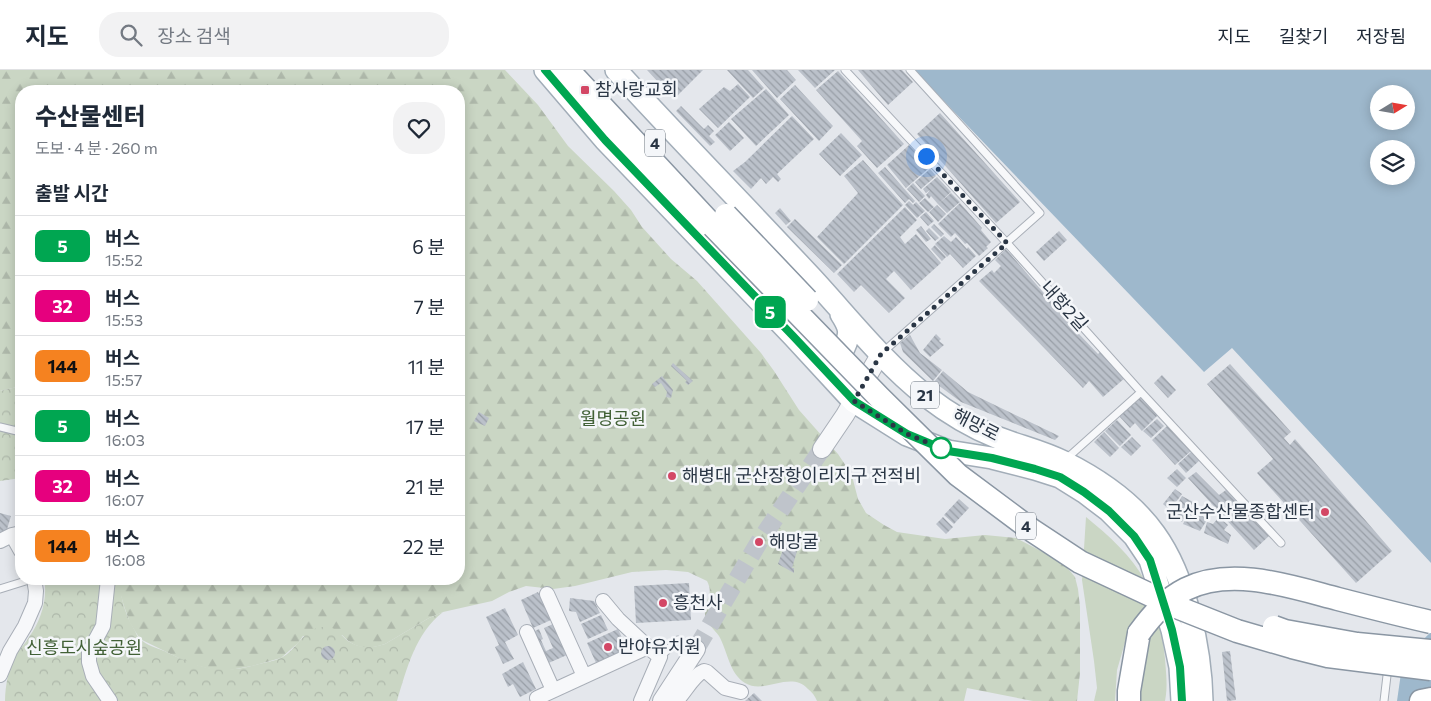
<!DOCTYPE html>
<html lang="ko">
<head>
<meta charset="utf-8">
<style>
	body { margin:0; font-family:Commissioner,"Noto Sans KR",sans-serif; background:#f2f2f3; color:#1f2937; height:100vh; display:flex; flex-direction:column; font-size:19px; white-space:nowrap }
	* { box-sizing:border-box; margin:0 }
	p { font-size:16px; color:#747a83 }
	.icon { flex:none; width:28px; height:28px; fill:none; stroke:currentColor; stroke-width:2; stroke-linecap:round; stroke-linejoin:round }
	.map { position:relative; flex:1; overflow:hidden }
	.panel { position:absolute; left:15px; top:15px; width:450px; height:500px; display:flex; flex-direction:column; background:#fff; border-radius:20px; box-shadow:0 2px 12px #0003 }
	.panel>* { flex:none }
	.badge { padding:0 10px; border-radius:8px; font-size:18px; line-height:32px }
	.needle { width:32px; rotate:79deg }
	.fabs { position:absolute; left:1370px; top:15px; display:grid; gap:10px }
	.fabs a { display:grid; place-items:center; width:45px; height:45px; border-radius:50%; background:#fff; box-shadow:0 2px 12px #0003; font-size:25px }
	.you { position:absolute; width:25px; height:25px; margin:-12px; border:4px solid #fff; border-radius:50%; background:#1a73e8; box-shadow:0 0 0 8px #1a73e833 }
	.map>.badge { position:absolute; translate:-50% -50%; box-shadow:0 0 0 2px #fff }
	h2 { padding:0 20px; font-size:19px; line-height:45px }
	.round { display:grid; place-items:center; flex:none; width:52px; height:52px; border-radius:20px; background:#f2f2f3 }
	.head { display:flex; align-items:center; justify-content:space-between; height:85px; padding:0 20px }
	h1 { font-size:24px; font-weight:800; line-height:38px }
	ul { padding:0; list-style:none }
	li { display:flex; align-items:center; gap:15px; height:60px; padding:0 20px; border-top:1px solid #e0e1e3 }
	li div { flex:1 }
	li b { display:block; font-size:19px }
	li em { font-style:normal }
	li .badge { min-width:55px; font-weight:700; text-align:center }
	header { display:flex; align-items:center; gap:30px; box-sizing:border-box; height:70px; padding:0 25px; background:#fff; border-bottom:1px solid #e0e1e3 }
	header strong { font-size:24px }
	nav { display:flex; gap:28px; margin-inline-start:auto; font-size:18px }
	.search { width:350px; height:45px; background:#f2f2f3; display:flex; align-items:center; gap:12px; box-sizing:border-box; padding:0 18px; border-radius:20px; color:#747a83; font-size:19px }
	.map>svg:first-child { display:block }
	.grass { fill:#cad6c4 }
	.forest { fill:url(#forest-firs) }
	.park { fill:url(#park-crowns) }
	.water { fill:#9eb8cc; fill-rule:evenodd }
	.building { fill:url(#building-back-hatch) }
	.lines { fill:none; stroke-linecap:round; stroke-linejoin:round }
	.tertiary-tunnel { stroke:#bfc4cb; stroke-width:18; stroke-dasharray:18 9; stroke-linecap:butt }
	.service-casing { stroke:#a8aeb7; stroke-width:9 }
	.minor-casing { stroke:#a8aeb7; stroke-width:16 }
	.tertiary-casing { stroke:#a8aeb7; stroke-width:20 }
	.primary-casing { stroke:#a2adb8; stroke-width:24 }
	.trunk-casing { stroke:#8a96a3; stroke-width:25 }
	.service { stroke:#f7f8fa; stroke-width:7 }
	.minor { stroke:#f7f8fa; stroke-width:14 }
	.tertiary { stroke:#f7f8fa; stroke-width:18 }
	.primary { stroke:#fff; stroke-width:21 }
	.trunk { stroke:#fff; stroke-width:22 }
	.trunk-bridge-casing { stroke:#8a96a3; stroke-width:25; stroke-linecap:butt }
	.trunk-bridge { stroke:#fff; stroke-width:22 }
	.line-casing { stroke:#fff; stroke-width:11 }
	.line { stroke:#00a651; stroke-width:8 }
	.walk { stroke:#2a3645; stroke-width:5; stroke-dasharray:0 9 }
	.poi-dot { fill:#d34765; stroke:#f4f6f9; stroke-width:2 }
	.stop-dot { fill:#fff; stroke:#00a651; stroke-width:2.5 }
	.labels { text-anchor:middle; stroke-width:5; stroke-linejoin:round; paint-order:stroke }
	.shield { fill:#f4f6f9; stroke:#67707b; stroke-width:1 }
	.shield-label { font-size:16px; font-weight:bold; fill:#2a3645 }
	.poi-label { font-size:18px; fill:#2a3645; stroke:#f4f6f9; text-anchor:start }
	.street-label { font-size:18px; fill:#2a3645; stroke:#f4f6f9 }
	.park-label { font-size:18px; fill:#426137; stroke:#f4f6f9 }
</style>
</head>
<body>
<header>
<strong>지도</strong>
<div class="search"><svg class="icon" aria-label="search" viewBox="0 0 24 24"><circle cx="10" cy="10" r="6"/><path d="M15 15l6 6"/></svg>장소 검색</div>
<nav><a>지도</a><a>길찾기</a><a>저장됨</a></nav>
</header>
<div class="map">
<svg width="1431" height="631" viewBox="0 0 1431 631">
	<defs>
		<pattern id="forest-firs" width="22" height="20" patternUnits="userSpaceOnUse" patternTransform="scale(1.25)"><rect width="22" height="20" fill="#cad6c4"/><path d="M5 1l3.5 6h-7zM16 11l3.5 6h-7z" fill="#aeb8aa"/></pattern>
		<pattern id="park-crowns" width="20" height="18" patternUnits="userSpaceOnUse" patternTransform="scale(1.25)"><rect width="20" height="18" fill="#cad6c4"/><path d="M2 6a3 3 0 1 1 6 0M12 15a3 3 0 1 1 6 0" fill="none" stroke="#aeb8aa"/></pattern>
		<pattern id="building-back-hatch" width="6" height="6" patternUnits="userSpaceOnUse" patternTransform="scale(1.25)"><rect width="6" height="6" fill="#bbc1ca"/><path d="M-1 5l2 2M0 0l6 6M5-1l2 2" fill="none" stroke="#989ea6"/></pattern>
	</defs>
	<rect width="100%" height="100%" fill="#e4e7ec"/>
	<path class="grass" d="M1086,447C1108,465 1132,486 1145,511C1156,533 1163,565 1165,589C1166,603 1168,617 1165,631H1138L1147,577L1126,569L1117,600L1115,631H1094L1097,618L1094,591L1082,510Z"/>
	<path class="forest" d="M0,0H505L538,35L568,76L614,121L631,140L642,157L671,189L697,211L761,283L774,301L799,340L838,384L846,396L852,406L858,429L866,443L884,455L897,462L945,469L985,465L1016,468L1060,491L1070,501L1075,507L1078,519L1080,537V603L1077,631H1033L967,618L964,631H817C815,626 812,622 808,619C790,600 765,625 745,613C729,603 728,582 719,566C714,559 705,552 705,544C703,530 715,526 707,511L688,502L666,500L632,502L575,516L553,519L526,516L509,522L492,531L443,542L429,548L385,574C367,580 355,579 342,565L303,566L298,573L281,588L252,596L230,600H214L191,594L140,569L130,553L124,536L120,522V509H459V21H21V318L17,317L0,321Z"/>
	<path class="park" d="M17,317L21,318V408L0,411V321Z
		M44,509H120C120,527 125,544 134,559C136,562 137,567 140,569C146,575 157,578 164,581C200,598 219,606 259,594C266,592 274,591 281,588C297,580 303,558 323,557C337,556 339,564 348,571C360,579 372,578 385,574L429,548L443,542C415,564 407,598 397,631H5C5,616 9,595 17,582C21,577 26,573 29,567C41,551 48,528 44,509Z"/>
	<path class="water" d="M914,0H1431V493L1232,278L1204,302ZM1379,24H1406V51H1379ZM1379,79H1406V106H1379Z
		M1431,562V631H1397L1403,589Z"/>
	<path class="building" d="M647,0H703L674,29Z
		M727,0H748L764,18L753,28Z
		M752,0H787L796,10L777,28Z
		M798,0H835L815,18Z
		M858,0H902L913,12L888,35Z
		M838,1L904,74L877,98L857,76L862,71L816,20Z
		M738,14L750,27L718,58L699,39L724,17L730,21Z
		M795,15L833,56L819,71L780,29Z
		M766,19L789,45L756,76L731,49Z
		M681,36L704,59L708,55L714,61L709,66L715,72L710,76L676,41Z
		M940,43L1020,132L996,153L917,64Z
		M792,46L814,69L777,104L781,109L778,112L773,107L766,114L761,108L751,119L733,101L745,92Z
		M729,52L744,68L730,81L715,65Z
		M841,63L862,85L840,106L819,84Z
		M909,75L929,98L906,118L887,95Z
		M863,90L903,135L844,194L817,167L858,123L844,106Z
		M885,97L915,131L913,133L909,129L905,133L878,103Z
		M930,99L936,106L921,119L915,112Z
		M937,107L951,122L938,134L931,126L929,129L926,125L930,120L926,123L923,119Z
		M913,113L925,126L919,132L907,119Z
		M951,123L960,132L947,143L938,134Z
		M925,128L934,137L928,142L919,133Z
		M909,131L913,135L916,132L925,141L917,148L905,135Z
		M960,133L982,158L981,160L991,172L986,177L988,178L979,186L967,173L965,174L955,163L951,167L938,154Z
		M937,135L946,144L938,152L929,142Z
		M905,137L917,150L900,167L905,174L916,164L941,193L911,220L894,201L886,209L905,228L889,243L861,215L854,222L837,204Z
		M780,138L791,151L786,155L775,143Z
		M926,142L934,151L928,156L920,147Z
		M795,149L842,195L834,203L787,157Z
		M934,154L944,164L941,167L931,157Z
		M921,156L931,169L926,172L916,160Z
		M929,158L939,168L935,171L926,161Z
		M1059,161L1067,170L1044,191L1036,182Z
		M944,166L951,172L956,167L967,179L968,177L976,186L963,198L950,184L947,187L935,174Z
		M935,175L946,187L942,191L931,179Z
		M1006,179L1079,264L1098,284L1101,281L1125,308L1103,327L1089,311L1083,318L979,211L992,200L994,203L1001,196L995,190Z
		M936,264L941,269L939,271L944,275L930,287L923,280Z
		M910,265L920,283L942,300L933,311L903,282L900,273Z
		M673,293L693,311L688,315L685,312L687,311L671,296Z
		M1230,294L1291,362L1284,368L1290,375L1295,369L1392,481L1356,513L1257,403L1273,389L1207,314Z
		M943,301L968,322L1059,366L1055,370L961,332L934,312Z
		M1162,305L1176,320L1168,328L1154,313Z
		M662,306L673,320L671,328L666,327L667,322L661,313L655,317L652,314Z
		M1140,326L1158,345L1142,361L1135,353L1130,358L1119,346Z
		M479,342L489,348L485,356L474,351Z
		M1157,349L1164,356L1151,368L1143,361Z
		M1117,350L1131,365L1120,376L1105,361Z
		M1167,356L1191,381L1175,395L1152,370Z
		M1104,362L1119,378L1110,387L1094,372Z
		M1132,367L1141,376L1131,386L1121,377Z
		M1191,382L1200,390L1186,403L1178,394Z
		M1177,399L1186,408L1177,417L1167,408Z
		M1196,402L1219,425L1226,420L1269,466L1254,480L1188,408Z
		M1175,419L1182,424L1170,440L1163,434Z
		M1182,426L1193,432L1182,452L1171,445Z
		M959,429L969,438L954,454L944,445Z
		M1192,436L1207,450L1200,461L1183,454Z
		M0,443L11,446L5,466L0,464Z
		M943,447L953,457L946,464L936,454Z
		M1219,447L1228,455L1224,460L1231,465L1228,474L1204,463L1207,452L1213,454Z
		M787,468L796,471L798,478L792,498H794V503L778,494Z
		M689,513L691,550L636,553L634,516Z
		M538,522L551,550L533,558L521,530Z
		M570,528L594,531L600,543L580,552L576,542L569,541Z
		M505,538L518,565L505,572L514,589L503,594L495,577L499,575L486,547Z
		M601,545L608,560L588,569L581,554Z
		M553,554L567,585L544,595L529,564L539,559L543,569L541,570L546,581L553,578L544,558Z
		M618,559L628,581L597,595L587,573Z
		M321 583a7 7 0 1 1 14 0a7 7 0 1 1-14 0Z
		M1230,581L1236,630L1227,631L1222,582Z
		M523,592L536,619L520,627L513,614L508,617L502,604Z
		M754,623L762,631H745Z"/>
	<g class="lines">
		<path class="tertiary-tunnel" d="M696,579L759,472L822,379"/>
		<g class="service-casing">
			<path id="service" d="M845,0L1007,173L1141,322L1281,473
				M883,282L1040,143L910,0
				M0,357L21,362
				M1065,390L1141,322
				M0,519L32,509
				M660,587L678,570
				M1384,631L1388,597"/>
		</g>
		<g class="minor-casing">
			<path id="minor" d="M12,465L21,481
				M0,471L12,465L21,463
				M108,509L103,556L89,582V592L93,606L110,631
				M547,524L584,606
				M603,531L618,549L648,577
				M527,562L553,620
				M0,605L10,581L25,556L35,533L36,521L34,509
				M538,631L537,628L648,577L660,587L641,631
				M676,631C685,623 693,605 704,601L707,602L725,618L741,622"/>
		</g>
		<g class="tertiary-casing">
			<path id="tertiary" d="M822,379L845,345L881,283
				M662,631L696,579"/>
		</g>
		<g class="primary-casing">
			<path id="primary" d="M545,0L605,70L793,266L853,331L907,365L948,381L992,388L1035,399L1060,407L1084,422L1109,441L1134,466L1150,490L1172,560L1180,597L1182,631
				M616,0C680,70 746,137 811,207C848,247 883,292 926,326C948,343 971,357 996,367C1019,376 1042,381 1064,392C1098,409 1133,433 1155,464C1186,507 1201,579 1202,631
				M819,277L834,282L844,278C851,263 850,258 841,244"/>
		</g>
		<g class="trunk-casing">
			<path id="trunk" d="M568,0L713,156
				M1129,631V621L1139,563
				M1421,631L1431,629"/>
		</g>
		<use href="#service" class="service"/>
		<use href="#minor" class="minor"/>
		<use href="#tertiary" class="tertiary"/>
		<use href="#primary" class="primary"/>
		<use href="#trunk" class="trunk"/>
		<g class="trunk-bridge-casing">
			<path id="trunk-bridge" d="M726,145L807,230
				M713,156L879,327L958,405L1033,461L1080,492L1174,536L1237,561L1292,577L1328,586L1431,599
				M1274,557L1285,561L1357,574L1431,581
				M1139,563C1152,545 1166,529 1186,519C1232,496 1292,517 1338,529C1369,537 1400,545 1431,552"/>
		</g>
		<use href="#trunk-bridge" class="trunk-bridge"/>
	</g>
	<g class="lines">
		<g class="line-casing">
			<path id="line" d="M545,0L605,70L793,266L854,331L907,364L948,381L992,388L1035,399L1060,407L1084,422L1109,441L1134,466L1150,490L1172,560L1180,597L1182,631"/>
		</g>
		<use href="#line" class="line"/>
		<path class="walk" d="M926,86L1007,173L881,284L854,331L907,364L941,378"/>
	</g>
	<g class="poi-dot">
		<rect x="580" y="15" width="10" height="10" rx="2.5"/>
		<circle cx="672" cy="406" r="5"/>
		<circle cx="1325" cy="442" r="5"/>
		<circle cx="759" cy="472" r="5"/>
		<circle cx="663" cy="533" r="5"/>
		<circle cx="608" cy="577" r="5"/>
	</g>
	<circle class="stop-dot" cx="941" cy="378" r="10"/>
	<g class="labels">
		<g class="shield">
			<rect x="645" y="59.5" width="20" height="27" rx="4"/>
			<rect x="911" y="311.5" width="28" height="27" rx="4"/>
			<rect x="1016" y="442.5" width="20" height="27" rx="4"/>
		</g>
		<g class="shield-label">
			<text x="655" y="79">4</text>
			<text x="925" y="331">21</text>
			<text x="1026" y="462">4</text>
		</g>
		<g class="poi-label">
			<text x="595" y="26">참사랑교회</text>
			<text x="682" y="412">해병대 군산장항이리지구 전적비</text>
			<text x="1315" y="448" text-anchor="end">군산수산물종합센터</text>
			<text x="769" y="478">해망굴</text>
			<text x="673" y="539">흥천사</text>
			<text x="618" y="583">반야유치원</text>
		</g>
		<g class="street-label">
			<text transform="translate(1064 236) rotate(48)" y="6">내항2길</text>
			<text transform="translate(976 355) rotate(27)" y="6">해망로</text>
		</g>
		<g class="park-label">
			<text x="613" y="355">월명공원</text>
			<text x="84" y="584">신흥도시숲공원</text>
		</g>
	</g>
</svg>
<div class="fabs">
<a><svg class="needle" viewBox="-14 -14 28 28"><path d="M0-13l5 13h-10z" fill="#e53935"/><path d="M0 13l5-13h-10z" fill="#747a83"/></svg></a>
<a><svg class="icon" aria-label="layers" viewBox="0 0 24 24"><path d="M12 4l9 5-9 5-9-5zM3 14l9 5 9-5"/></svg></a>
</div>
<div class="you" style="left:926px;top:86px"></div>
<b class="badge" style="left:770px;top:242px;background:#00a651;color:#fff">5</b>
<section class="panel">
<div class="head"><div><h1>수산물센터</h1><p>도보 · 4 분 · 260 m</p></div><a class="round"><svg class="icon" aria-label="heart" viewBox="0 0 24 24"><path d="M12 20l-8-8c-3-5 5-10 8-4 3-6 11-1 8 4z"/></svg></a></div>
<h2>출발 시간</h2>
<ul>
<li><span class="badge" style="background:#00a651;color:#fff">5</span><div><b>버스</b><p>15:52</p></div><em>6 분</em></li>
<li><span class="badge" style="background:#e6007e;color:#fff">32</span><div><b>버스</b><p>15:53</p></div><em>7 분</em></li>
<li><span class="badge" style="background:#f58220;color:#111">144</span><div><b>버스</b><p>15:57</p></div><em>11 분</em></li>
<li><span class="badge" style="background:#00a651;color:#fff">5</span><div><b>버스</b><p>16:03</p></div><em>17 분</em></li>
<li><span class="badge" style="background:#e6007e;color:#fff">32</span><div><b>버스</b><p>16:07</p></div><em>21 분</em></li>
<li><span class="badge" style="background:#f58220;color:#111">144</span><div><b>버스</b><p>16:08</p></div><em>22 분</em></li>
</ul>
</section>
</div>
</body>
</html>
